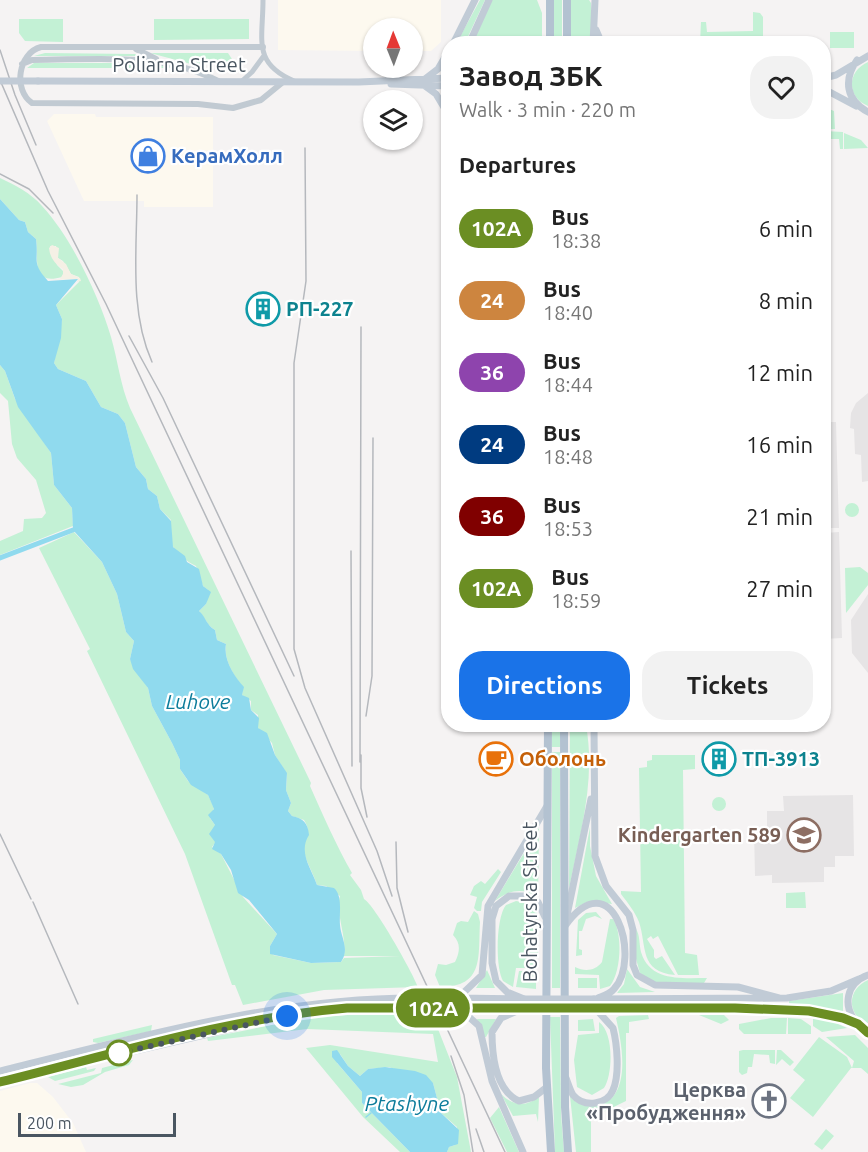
<!DOCTYPE html>
<html lang="en">
<head>
<meta charset="utf-8">
<style>
	body { margin:0; font-family:Ubuntu,sans-serif; background:#f2f2f2; color:#222; height:100vh; display:flex; flex-direction:column; font-size:22px; white-space:nowrap }
	* { box-sizing:border-box; margin:0 }
	p { font-size:20px; color:#767676 }
	.icon { flex:none; width:33px; height:33px; fill:none; stroke:currentColor; stroke-width:2; stroke-linecap:round; stroke-linejoin:round }
	.map { position:relative; flex:1; overflow:hidden }
	.side { position:absolute; left:441px; top:36px; width:390px; height:696px; display:flex; flex-direction:column; background:#fff; border-radius:24px; box-shadow:0 2px 4px #0004 }
	.side>* { flex:none }
	.badge { padding:0 12px; border-radius:20px; font-size:21px; line-height:39px }
	.needle { width:39px; rotate:359deg }
	.tools { position:absolute; left:363px; top:18px; display:grid; gap:12px }
	.tools a { display:grid; place-items:center; width:60px; height:60px; border-radius:50%; background:#fff; box-shadow:0 2px 4px #0004; font-size:30px }
	.scale { position:absolute; left:18px; bottom:15px; width:158px; box-sizing:border-box; padding-left:6px; border:3px solid #4a5661; border-top:0; font-size:16px; line-height:21px; white-space:nowrap; color:#4a5661; -webkit-text-stroke:4px #fff; paint-order:stroke }
	.you { position:absolute; width:30px; height:30px; margin:-15px; border:4px solid #fff; border-radius:50%; background:#1a73e8; box-shadow:0 0 0 9px #1a73e833 }
	.map>.badge { position:absolute; translate:-50% -50%; box-shadow:0 0 0 3px #fff }
	h2 { padding:0 18px; font-size:22px; line-height:54px }
	.round { display:grid; place-items:center; flex:none; width:63px; height:63px; border-radius:24px; background:#f2f2f2 }
	.headline { display:flex; align-items:center; justify-content:space-between; height:102px; padding:0 18px }
	h1 { font-size:28px; font-weight:600; line-height:45px }
	.action { display:flex; gap:12px; margin-top:auto; padding:12px 18px }
	.action a { flex:1; height:69px; border-radius:24px; background:#1a73e8; color:#fff; font-size:24px; font-weight:600; line-height:69px; text-align:center }
	.action a+a { background:#f2f2f2; color:#222 }
	ul { padding:0; list-style:none }
	li { display:flex; align-items:center; gap:18px; height:72px; padding:0 18px }
	li div { flex:1 }
	li b { display:block; font-size:22px }
	li em { font-style:normal }
	li .badge { min-width:66px; font-weight:700; text-align:center }
	.map>svg:first-child { display:block }
	.commercial { fill:#fdf9ef }
	.education { fill:#e6e4e5 }
	.green { fill:#c3f1d5 }
	.sand { fill:#f5f0e5 }
	.water { fill:#90daee }
	.lines { fill:none; stroke-linecap:round; stroke-linejoin:round }
	.stream { stroke:#90daee; stroke-width:1.5 }
	.canal { stroke:#90daee; stroke-width:5 }
	.minor { stroke:#c1cad2; stroke-width:5 }
	.tertiary { stroke:#c1cad2; stroke-width:6 }
	.secondary { stroke:#c1cbd6; stroke-width:7 }
	.primary { stroke:#b3c2d1; stroke-width:8 }
	.rail { stroke:#b5b8bd; stroke-width:1.5 }
	.secondary-bridge { stroke:#c1cbd6; stroke-width:7 }
	.line-casing { stroke:#fff; stroke-width:14 }
	.line { stroke:#6b8e23; stroke-width:9 }
	.walk { stroke:#4a5661; stroke-width:6; stroke-dasharray:0 10.8 }
	.stop-dot { fill:#fff; stroke:#6b8e23; stroke-width:3 }
	.labels { text-anchor:middle; stroke-width:4.5; stroke-linejoin:round; paint-order:stroke }
	.street-label { font-size:20px; fill:#4a5661; stroke:#fff }
	.shop-label { font-size:20px; font-weight:bold; fill:#366cbe; stroke:#fff; text-anchor:start }
	.culture-label { font-size:20px; font-weight:bold; fill:#0d838f; stroke:#fff; text-anchor:start }
	.food-label { font-size:20px; font-weight:bold; fill:#c56008; stroke:#fff; text-anchor:start }
	.education-label { font-size:20px; font-weight:bold; fill:#785e54; stroke:#fff; text-anchor:end }
	.worship-label { font-size:20px; font-weight:bold; fill:#5b616d; stroke:#fff; text-anchor:end }
	.water-label { font-size:21px; font-style:italic; fill:#0c7c9b; stroke:#fff }
</style>
</head>
<body>
<div class="map">
<svg width="868" height="1152" viewBox="0 0 868 1152">
	<rect width="100%" height="100%" fill="#f5f3f3"/>
	<path class="commercial" d="M278,0H441V42L431,51H413L412,28H374L373,51L278,50Z
		M54,114H95L96,117H213V207H144V201H84L47,121Z
		M30,1083H37L53,1097L73,1123L86,1152H0V1091Z"/>
	<path class="education" d="M868,393V481L862,482L861,455L855,454L854,429L850,428L851,413L856,403Z
		M824,422H836L839,528H824Z
		M839,532L842,638L824,639V533Z
		M868,594V673L852,653L851,620Z
		M853,795L854,856H835V867H824V882L772,883V875L755,876L754,830H767V811H784L783,796Z"/>
	<path class="green" d="M480,0H485L465,43L456,44Z
		M492,0H537L542,13V43L472,44Z
		M554,0H562V43H554Z
		M571,0H589L591,3V43L571,44Z
		M753,12L760,13L763,17V43H700L701,22H706L707,32L753,31Z
		M19,19H63V42L25,41L19,33Z
		M154,19H249V39L154,40Z
		M830,32H854V48H830Z
		M45,53L135,54L143,56H34Z
		M150,53H228L232,59L230,63L191,64Z
		M868,62V106C846,97 847,71 868,62Z
		M34,63H159L179,68H27Z
		M824,107L834,111L835,129H824Z
		M824,131L843,132V149H840L839,139H824Z
		M844,133L861,140L868,148L844,149Z
		M0,178C15,185 31,193 42,206C71,237 99,296 111,337C118,361 120,384 130,408L311,783L310,786C323,815 336,845 352,873L350,875L361,890L364,899C374,904 413,973 418,987L324,990L243,1005L235,985H232L185,854L87,651L90,649L39,548L74,532L102,562L117,594L126,632L134,641L130,659L148,688L152,706L172,743L180,760V769L188,781L208,795L214,808L210,818L215,825V843L212,847L221,854L243,897L277,934L270,946L273,955L311,963L341,962L344,958L400,956H344C347,937 335,912 340,896L326,886L317,885C313,871 302,857 304,843C306,833 311,831 304,820L292,816L288,811L291,803L286,790L287,774L275,755L272,743L258,728V715L251,710V701L242,695L243,687C235,677 223,660 226,644L217,640L215,630C207,625 205,618 199,611L206,604L208,590L203,586L196,566C187,562 177,553 171,544V520L160,509L157,496L148,489L146,479L136,467L125,423L118,414L101,407L86,381L58,369L54,363L62,319L56,305L79,282V277L71,274L63,261L58,258L56,246H50L57,265L64,272L62,277C30,286 39,258 36,239L28,232L25,222L19,220L0,199Z
		M0,365L5,371L15,399L51,453L54,485L72,508L73,526L0,555V541L23,531L24,519L42,518L46,513L36,480L17,458L12,444L8,401L0,393Z
		M845 510a7 7 0 1 1 14 0a7 7 0 1 1-14 0Z
		M860,567L868,573V585L846,613L845,568Z
		M552,725H561L560,747H552Z
		M570,725H586C596,780 580,834 569,889Z
		M552,752H560V988H552Z
		M652,755H695V769L683,770L685,953L697,955L699,975H678L658,936L653,939L651,936L647,939L654,950V957L656,959L662,956L675,975C639,972 647,946 639,922C635,912 628,903 621,894V891L641,892L639,768L647,767V761L652,760Z
		M712 804a7 7 0 1 1 14 0a7 7 0 1 1-14 0Z
		M590,827V846L596,876L612,904L589,901L575,908Z
		M539,828L538,897C523,887 508,890 495,901Z
		M498,869L501,872L482,902L481,911H477L474,908L477,897L470,895L474,886L481,881L485,884Z
		M805,892L806,908H786V893Z
		M516,901L528,903L537,912L538,953L535,968H516L513,987L503,981C495,967 496,917 506,905Z
		M474,911L478,914L480,922C478,956 485,987 440,987L435,975L438,964L446,965L455,962C460,952 461,943 453,935L457,923L461,921L468,922Z
		M596,912L602,919L595,916L586,919L582,931H579V949L582,950V955L576,956L578,920L586,913Z
		M610,919H613C623,934 621,972 610,986L600,989L599,975L575,974V967C585,972 595,971 602,962Z
		M636,929C640,935 639,944 641,952C650,982 682,978 707,978L704,983H655L640,973L636,959Z
		M627,969L640,987L655,992L617,993L624,984Z
		M487,970L495,988H476Z
		M519,971H536V989L516,987Z
		M578,978H597V988H578Z
		M868,980V1024C846,1015 847,989 868,980Z
		M843,993V1013L789,1006V1001Z
		M371,1013L432,1015L434,1019L457,1077L471,1152H447L449,1147L455,1145L457,1127L441,1113L433,1083L389,1067L368,1069L360,1076L348,1066L340,1054L337,1063L362,1092V1103L410,1152H400L363,1117L306,1048L330,1045L438,1062L433,1034L307,1029L208,1041L207,1038L307,1018Z
		M648,1015L649,1019L629,1022V1033H626V1101L591,1118V1152H576L570,1096C581,1111 597,1102 612,1098C629,1079 621,1040 616,1018L619,1016Z
		M699,1015H724L729,1020L721,1024Z
		M550,1017H560L561,1115L564,1152H555Z
		M771,1018H787L786,1034H744L739,1029V1024Z
		M788,1018L801,1019L811,1026V1034H788Z
		M813,1018L827,1019L847,1028L822,1032L813,1026Z
		M477,1019H496L486,1037H484Z
		M593,1019L595,1031H578V1020Z
		M599,1022C614,1032 613,1075 604,1088L592,1095L577,1087L574,1060L578,1035L599,1033Z
		M152,1025L151,1031L98,1043L93,1042V1039Z
		M855,1035L868,1048V1074L861,1068H851L813,1117L790,1098L805,1080L793,1070L819,1037L847,1057L852,1068L854,1061L826,1037Z
		M743,1050H775V1064L770,1063L769,1055L754,1054L752,1067H748L747,1073L742,1075L739,1072V1051Z
		M777,1050H781L794,1062L790,1066L782,1059L776,1065Z
		M133,1060L129,1065L105,1072L83,1085L71,1087L58,1084L101,1073L102,1068Z
		M86,1067L87,1070L96,1068L94,1071L55,1081L48,1077Z
		M501,1094C513,1106 526,1107 539,1097L538,1122L536,1114L513,1116Z
		M499,1107L519,1152H507L490,1118Z
		M826,1129L834,1136L822,1150L814,1144Z"/>
	<path class="sand" d="M52,245L59,248L58,258L66,264L71,274L80,278L81,281L77,282L78,279L47,280L60,279L63,274V269C55,264 50,258 49,248Z"/>
	<path class="water" d="M0,199L19,220L25,222L28,232L36,239C39,262 31,262 48,281L78,279L56,305L62,319L61,338L54,363L58,369L86,381L101,407L118,414L125,423L136,467L146,479L148,489L157,496L160,509L171,521L173,547L185,556L187,562L199,569L203,586L211,592L206,604L199,611C206,617 206,625 215,630L217,640L226,644C223,660 235,677 244,687L242,695L249,698L251,710L259,718L258,728L267,733L275,755L287,773L286,790L291,803L288,811L292,816C303,818 308,823 309,835C298,852 311,868 317,885L334,888C343,896 339,913 340,925C341,938 350,949 341,962L311,963L270,954V946L277,934L249,900L238,893L231,870L221,854L212,849L215,842L209,834L215,825L208,815L214,809L208,795L191,785L180,769V760L172,743L152,706L148,688L133,669L130,659L134,641L126,632L117,594L102,562L73,530L72,508L54,485L51,453L18,407L5,371L0,365Z
		M337,1050L348,1066L360,1076L368,1069L385,1067L415,1071L426,1075L433,1083L441,1113L459,1130L458,1144L449,1147L447,1152H410L362,1103V1092L332,1057V1051Z"/>
	<g class="lines">
		<path class="stream" d="M366,1117L371,1113"/>
		<path class="canal" d="M0,558L73,530"/>
		<path class="minor" d="M263,0C263,40 252,63 294,81
			M241,82L252,72L263,57"/>
		<path class="tertiary" d="M263,47H41C18,53 13,90 32,103L198,104L233,108L261,100L283,82
			M136,49L156,59
			M22,64L32,60C94,60 161,51 218,81"/>
		<path class="secondary" d="M596,30L602,44
			M453,44L475,0
			M469,44L489,0
			M593,44L595,0
			M857,60C843,80 846,100 868,112
			M824,78L836,75L868,56
			M425,79L438,69L448,52
			M38,81L359,82L448,78
			M391,84L448,86
			M425,86L436,94L448,114
			M824,89L856,106
			M594,724L595,856L606,886L629,915L633,930V965L637,975L655,985L738,987L779,998
			M566,920L591,799
			M565,926C613,859 642,959 614,989C610,994 603,996 598,998
			M457,998L518,999
			M458,998L482,975L488,906L547,806
			M524,999L507,992L496,981L492,963V919L496,906L509,896H523L538,902L545,917
			M594,999L787,998L831,991L859,979
			M458,1008H516
			M459,1008L479,1026L492,1081L523,1152
			M524,1008L501,1018L492,1032C492,1056 495,1090 519,1101L534,1097L547,1087
			M595,1008L809,1011C831,1015 851,1017 868,1033
			M857,1023C842,1006 846,983 868,975
			M0,1071C135,1038 274,998 414,998
			M566,1078C568,1083 570,1090 573,1095C584,1108 607,1105 613,1090C620,1074 617,1044 613,1028L595,1008
			M0,1082L287,1016L347,1008L417,1007"/>
		<path class="primary" d="M550,0V44
			M567,44V0
			M548,724L546,1068L551,1152
			M564,724L565,1107L568,1152"/>
		<path class="rail" d="M0,50L15,95L36,145
			M0,80L48,191L106,304L505,1152
			M305,148L306,281L294,363V649L305,688L377,851L392,896
			M0,174L29,189L53,213
			M137,195C137,249 129,311 152,362
			M129,336L163,398L294,676
			M351,551L352,766
			M366,716L372,676L373,438
			M361,755V788L367,817
			M360,762L361,327
			M0,834L31,899
			M396,842L397,888L408,932
			M33,902L78,1004
			M451,1056L464,1095L473,1152
			M476,1129L484,1152"/>
		<path class="secondary-bridge" d="M0,81H38
			M414,998H452
			M524,999H594
			M417,1007L452,1008
			M524,1008H595"/>
	</g>
	<g class="lines">
		<g class="line-casing">
			<path id="line" d="M0,1082C114,1054 230,1018 347,1008H735L809,1011L843,1018L858,1024L868,1033"/>
		</g>
		<use href="#line" class="line"/>
		<path class="walk" d="M119,1053L287,1016"/>
	</g>
	<defs>
		<g id="shop-ring" transform="scale(1.725)"><circle r="9.5" fill="#fff" stroke="#3f7fe0" stroke-width="1.5"/><path d="M-5-2.5h2.3a2.7 3.5 0 0 1 5.4 0H5L5.5 6h-11ZM-1.5-2.5h3a1.5 2.3 0 0 0-3 0Z" fill="#3f7fe0"/></g>
		<g id="building-ring" transform="scale(1.725)"><circle r="9.5" fill="#fff" stroke="#0f9aa8" stroke-width="1.5"/><path d="M-4-6H4V6H1V3H-1V6H-4ZM-2.5-4.3h1.7v1.8h-1.7ZM.8-4.3h1.7v1.8H.8ZM-2.5-1h1.7V.8h-1.7ZM.8-1h1.7V.8H.8Z" fill="#0f9aa8"/></g>
		<g id="cafe-ring" transform="scale(1.725)"><circle r="9.5" fill="#fff" stroke="#e8710a" stroke-width="1.5"/><path d="M-5.5-4.5H6V0H3Q3 3.5 0 3.5H-2.5Q-5.5 3.5-5.5 0ZM3-3.2v2h1.7v-2ZM-6 4.5H4V6H-6Z" fill="#e8710a"/></g>
		<g id="school-ring" transform="scale(1.725)"><circle r="9.5" fill="#fff" stroke="#8d6e63" stroke-width="1.5"/><path d="M0-5L7-2L0 1L-7-2ZM-4 1L0 2.5L4 1V4Q0 6-4 4Z" fill="#8d6e63"/></g>
		<g id="church-ring" transform="scale(1.725)"><circle r="9.5" fill="#fff" stroke="#6b7280" stroke-width="1.5"/><path d="M-1.2-6h2.4v3.5h3.3v2.4h-3.3V6h-2.4V-.1h-3.3v-2.4h3.3Z" fill="#6b7280"/></g>
	</defs>
	<g fill-rule="evenodd">
		<use href="#shop-ring" x="148" y="156"/>
		<use href="#building-ring" x="263" y="309"/>
		<use href="#cafe-ring" x="496" y="759"/>
		<use href="#building-ring" x="719" y="759"/>
		<use href="#school-ring" x="804" y="835"/>
		<use href="#church-ring" x="769" y="1101"/>
	</g>
	<circle class="stop-dot" cx="119" cy="1053" r="12"/>
	<g class="labels">
		<g class="street-label">
			<text x="179" y="72">Poliarna Street</text>
			<text transform="translate(530 902) rotate(-90)" y="7">Bohatyrska Street</text>
		</g>
		<g class="shop-label">
			<text x="171" y="163">КерамХолл</text>
		</g>
		<g class="culture-label">
			<text x="286" y="316">РП-227</text>
			<text x="742" y="766">ТП-3913</text>
		</g>
		<g class="food-label">
			<text x="519" y="766">Оболонь</text>
		</g>
		<g class="education-label">
			<text x="781" y="842">Kindergarten 589</text>
		</g>
		<g class="worship-label">
			<text x="746" y="1097">Церква<tspan x="746" dy="23">«Пробудження»</tspan></text>
		</g>
		<g class="water-label">
			<text x="198" y="709">Luhove</text>
			<text x="407" y="1111">Ptashyne</text>
		</g>
	</g>
</svg>
<div class="tools">
<a><svg class="needle" viewBox="-14 -14 28 28"><path d="M0-13l5 13h-10z" fill="#e53935"/><path d="M0 13l5-13h-10z" fill="#767676"/></svg></a>
<a><svg class="icon" aria-label="layers" viewBox="0 0 24 24"><path d="M12 4l9 5-9 5-9-5zM3 14l9 5 9-5"/></svg></a>
</div>
<div class="scale">200 m</div>
<div class="you" style="left:287px;top:1016px"></div>
<b class="badge" style="left:433px;top:1008px;background:#6b8e23;color:#fff">102А</b>
<section class="side">
<div class="headline"><div><h1>Завод ЗБК</h1><p>Walk · 3 min · 220 m</p></div><a class="round"><svg class="icon" aria-label="heart" viewBox="0 0 24 24"><path d="M12 20l-8-8c-3-5 5-10 8-4 3-6 11-1 8 4z"/></svg></a></div>
<h2>Departures</h2>
<ul>
<li><span class="badge" style="background:#6b8e23;color:#fff">102А</span><div><b>Bus</b><p>18:38</p></div><em>6 min</em></li>
<li><span class="badge" style="background:#cd853f;color:#fff">24</span><div><b>Bus</b><p>18:40</p></div><em>8 min</em></li>
<li><span class="badge" style="background:#8e44ad;color:#fff">36</span><div><b>Bus</b><p>18:44</p></div><em>12 min</em></li>
<li><span class="badge" style="background:#003b80;color:#fff">24</span><div><b>Bus</b><p>18:48</p></div><em>16 min</em></li>
<li><span class="badge" style="background:#800000;color:#fff">36</span><div><b>Bus</b><p>18:53</p></div><em>21 min</em></li>
<li><span class="badge" style="background:#6b8e23;color:#fff">102А</span><div><b>Bus</b><p>18:59</p></div><em>27 min</em></li>
</ul>
<div class="action"><a>Directions</a><a>Tickets</a></div>
</section>
</div>
</body>
</html>
